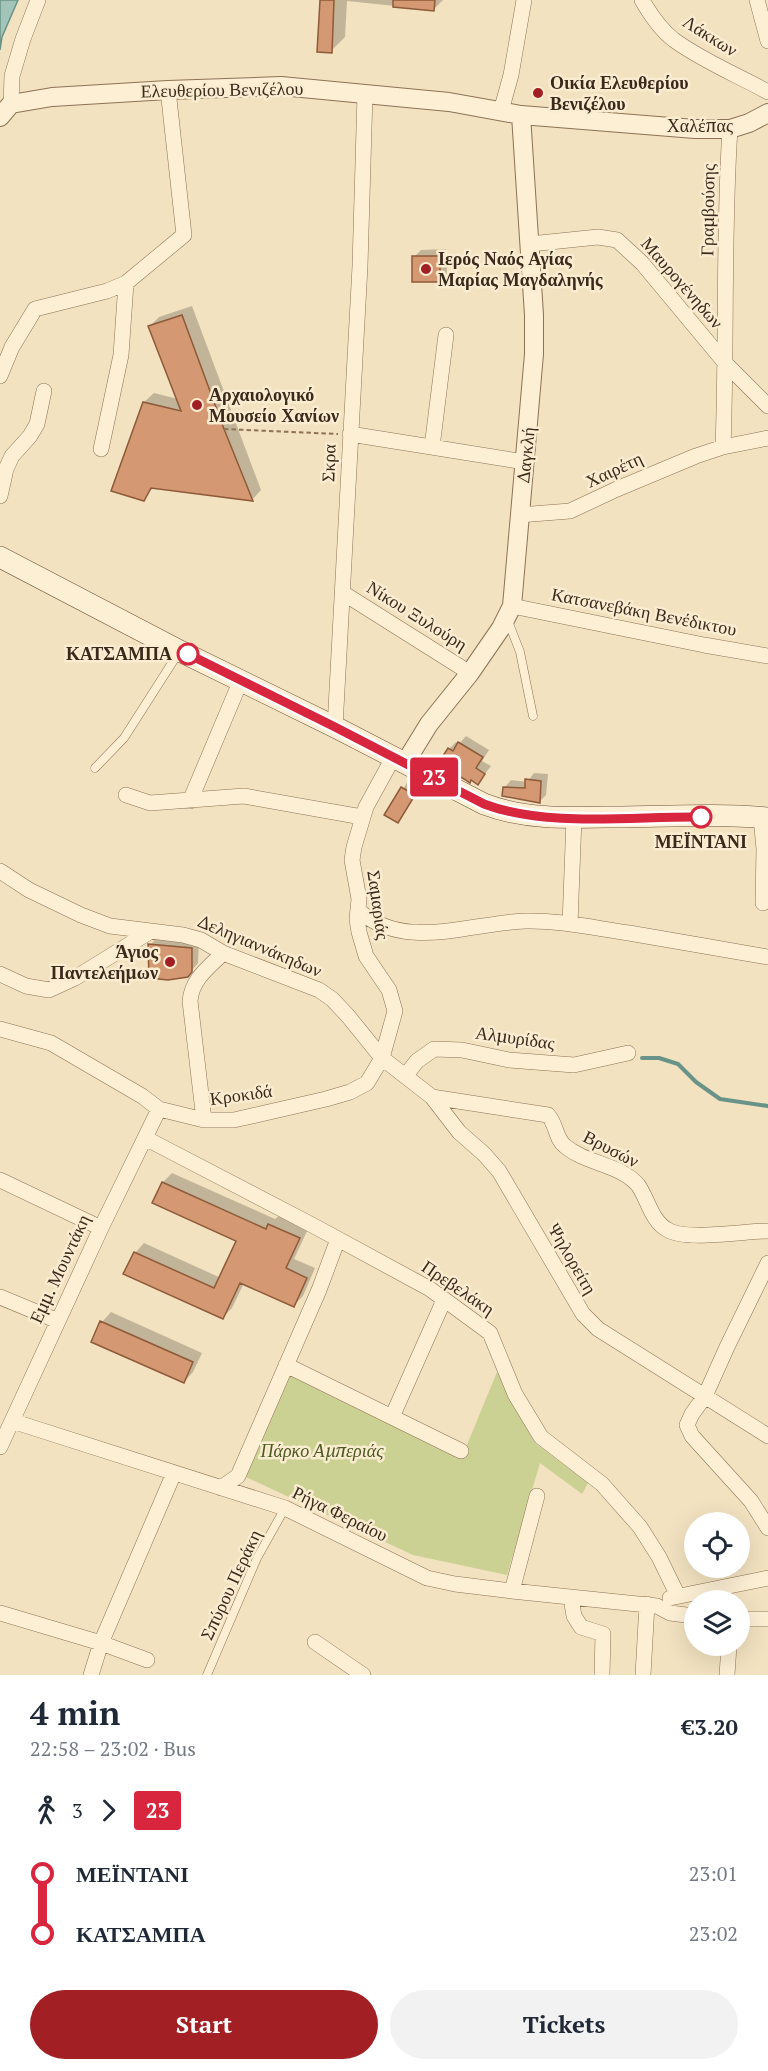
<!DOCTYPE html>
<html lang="en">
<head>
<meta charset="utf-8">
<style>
	body { margin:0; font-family:"PT Serif",serif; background:#f2f2f3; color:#1f2937; height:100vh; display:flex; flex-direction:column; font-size:22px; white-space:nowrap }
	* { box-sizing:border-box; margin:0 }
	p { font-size:20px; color:#747a83 }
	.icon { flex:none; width:33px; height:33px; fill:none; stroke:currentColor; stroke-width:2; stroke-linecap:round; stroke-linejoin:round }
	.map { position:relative; height:1675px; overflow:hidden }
	.panel { display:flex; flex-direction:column; background:#fff; flex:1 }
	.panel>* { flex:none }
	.badge { padding:0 12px; border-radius:4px; font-size:21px; line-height:39px }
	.buttons { position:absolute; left:684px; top:1512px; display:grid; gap:12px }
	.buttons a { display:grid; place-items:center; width:66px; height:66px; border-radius:50%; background:#fff; box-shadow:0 6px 24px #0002; font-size:30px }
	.map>.badge { position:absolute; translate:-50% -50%; box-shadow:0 0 0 3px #fff }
	.legs { display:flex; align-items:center; gap:9px; height:66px; padding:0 30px; font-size:20px }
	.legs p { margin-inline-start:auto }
	.headline { display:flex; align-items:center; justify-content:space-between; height:102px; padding:0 30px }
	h1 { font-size:33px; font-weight:700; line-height:45px }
	.primary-button { display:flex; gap:12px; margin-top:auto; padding:12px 30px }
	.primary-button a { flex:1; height:69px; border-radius:36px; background:#a22023; color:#fff; font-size:24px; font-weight:700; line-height:69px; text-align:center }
	.primary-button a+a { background:#f2f2f3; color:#1f2937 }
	ul { padding:0 30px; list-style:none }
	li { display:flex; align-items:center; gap:21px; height:60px; font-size:22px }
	li i { display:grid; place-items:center; width:9px; height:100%; margin:0 8px; background:currentColor }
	li i::after { content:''; width:15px; height:15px; margin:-8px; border:4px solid; border-radius:50%; background:#fff }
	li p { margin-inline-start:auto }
	li:first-child i { background:linear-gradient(#0000 50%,currentColor 0) }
	li:last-child i { background:linear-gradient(currentColor 50%,#0000 0) }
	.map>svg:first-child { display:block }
	.green { fill:#cbd193 }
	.water { fill:#a3c4b9; stroke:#699388; stroke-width:1.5 }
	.shadow { fill:#0003 }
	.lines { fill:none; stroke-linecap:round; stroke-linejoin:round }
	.stream { stroke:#699388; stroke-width:4 }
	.building { fill:#d49972; stroke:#8e5a39; stroke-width:1.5 }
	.service-casing { stroke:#8d7256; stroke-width:9 }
	.minor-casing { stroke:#8d7256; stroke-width:16 }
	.tertiary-casing { stroke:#8d7256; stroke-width:20 }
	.secondary-casing { stroke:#6f5339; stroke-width:22 }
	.path { stroke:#8d7256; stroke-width:2; stroke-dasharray:4.5 3; stroke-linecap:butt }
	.service { stroke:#fcefd4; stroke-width:8 }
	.minor { stroke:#fcefd4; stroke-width:15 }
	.tertiary { stroke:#fcefd4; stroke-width:18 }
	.secondary { stroke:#fcefd4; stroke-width:21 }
	.line-1-casing { stroke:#fff; stroke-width:14 }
	.line-1 { stroke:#d7263d; stroke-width:9 }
	.poi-dot { fill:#a22023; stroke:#f9ecd0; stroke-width:2 }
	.stop-1-dot { fill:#fff; stroke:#d7263d; stroke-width:3 }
	.labels { text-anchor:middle; stroke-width:5; stroke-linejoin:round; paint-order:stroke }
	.street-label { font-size:18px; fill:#3b2a1c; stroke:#f9ecd0 }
	.poi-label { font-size:18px; font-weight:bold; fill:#3b2a1c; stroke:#f9ecd0; text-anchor:start }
	.stop-label { font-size:18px; font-weight:bold; fill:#3b2a1c; stroke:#f9ecd0; text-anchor:end }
	.park-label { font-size:18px; font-style:italic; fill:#4c5920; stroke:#f9ecd0 }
</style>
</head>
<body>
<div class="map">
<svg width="768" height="1675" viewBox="0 0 768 1675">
	<rect width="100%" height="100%" fill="#f2e2c0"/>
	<path class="green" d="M497,1372L535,1443L588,1483L582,1494L540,1463L507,1575L413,1555L246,1477L289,1373L462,1457Z"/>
	<path class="water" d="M0,0H18L2,37L0,50Z"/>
	<path class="shadow" d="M321,0H443L433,10L347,1L345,37L331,51Z
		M446,249L447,274L440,281L414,257L421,250Z
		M192,306L261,490L252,500L154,487L143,499L144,402L154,393L178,399L150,326L159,317Z
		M466,736L489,750L482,761L491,766L478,783L448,761L449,749L456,742L459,744Z
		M534,773L548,774L546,795L539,802L504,788L511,780L527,782Z
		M407,783L419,791L398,822L386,814Z
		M157,938L199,941L198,963L187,976L150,945Z
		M172,1173L275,1219L279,1216L308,1229L294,1259L315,1268L303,1296L293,1306L244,1283L232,1308L223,1317L135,1253L144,1243L221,1278L238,1240L154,1202L163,1182Z
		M111,1312L202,1353L193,1372L184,1382L102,1322Z"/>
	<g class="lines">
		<path class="stream" d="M642,1058H659L678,1064L696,1082L720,1099L768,1106"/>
	</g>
	<path class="building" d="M320,0H334L332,53L317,52Z
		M393,0H435L434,11L393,7Z
		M412,256H440V282H412Z
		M182,315L224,429L253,501L151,488L144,501L111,491L143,402L181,411L148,326Z
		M458,742L483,757L476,768L485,774L478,785L471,780L470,783L464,779L443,766L446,761L441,759L448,748L453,751Z
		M525,779L541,781L540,803L502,796L503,787L525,788Z
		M401,787L415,795L398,823L384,815Z
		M148,944L192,948V972L188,977L168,980L149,978Z
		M162,1182L266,1229L268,1224L300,1238L286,1268L307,1278L294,1307L240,1283L223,1319L123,1274L134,1252L214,1288L236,1241L152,1203Z
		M100,1321L193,1362L184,1383L91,1342Z"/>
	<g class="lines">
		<g class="service-casing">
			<path id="service" d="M508,621L520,652L533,716
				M95,768L124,738L179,652
				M207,1675L257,1558L285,1508"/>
		</g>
		<g class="minor-casing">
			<path id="minor" d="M642,0C650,14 661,30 674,40C703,61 737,75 768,92
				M757,0L768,41
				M11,104L12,76L23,39L38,0
				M501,111L511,75L524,0
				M530,244L598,237L617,240L642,263L726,364L768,406
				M0,376L12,347L35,309L107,291L126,283L184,235L168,90
				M350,434L525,462
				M432,447L446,335
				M723,447C727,341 723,235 730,129
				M101,449L121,355L126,283
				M0,496L6,469L12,456L30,436L37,424L44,391
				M519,515L570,511L617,489L696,456L723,447L768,438
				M343,593L470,673
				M512,606L704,645L768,656
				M335,727L360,266L365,94
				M126,795L150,803L244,796L362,817
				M190,801L241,680
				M761,817L764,849L763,903
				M0,871L29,890L81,915L110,926L183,935L201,940L223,953L319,990L332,999L348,1016L382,1058L432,1097L459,1132L484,1154L499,1171L583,1314L598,1329L768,1436
				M358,910C405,952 469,923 525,921C559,920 594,928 629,933C675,941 722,949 768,957
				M570,924L574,818
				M0,974L26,986L49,990L75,978L151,931
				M0,1029L51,1043L142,1096L159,1109L204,1120H234L326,1099L350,1092L367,1083L382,1058L395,1011L389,990L366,956L359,932L357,919L359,899L352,860L354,847L366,807L394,756
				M406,1075L417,1061L434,1049L462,1050L509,1060L574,1065L628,1053
				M432,1097L548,1115C557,1125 555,1138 565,1146C586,1164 620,1164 638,1185C648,1199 651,1221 668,1230C686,1241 745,1231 768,1231
				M204,1120L190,1001C192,979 208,968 223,953
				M145,1138L314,1226L430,1289L490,1333L515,1394L541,1437L602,1484L640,1527L659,1557L678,1596
				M0,1180L101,1228
				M768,1263L727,1347L705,1396L692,1414L687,1425L692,1436L751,1501L768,1528
				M0,1297L58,1321
				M286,1365L461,1451
				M392,1417L444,1300
				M12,1421L285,1508L427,1578L455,1584L512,1591L657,1606L670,1613L694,1616
				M0,1447L101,1228L159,1109
				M221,1488L238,1476L319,1290L338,1239
				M512,1591L537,1496
				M571,1598L574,1616L581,1627L603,1634L602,1675
				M670,1598L768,1578
				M0,1613L101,1643L147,1660
				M740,1619H768
				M315,1642L363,1675
				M91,1675L101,1643L174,1473
				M643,1675L647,1604
				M727,1675L729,1646"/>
		</g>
		<g class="tertiary-casing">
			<path id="tertiary" d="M0,117L11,104L52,97L168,90L281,86L449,102L521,115L695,129H730L749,123L768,113
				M405,763L429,724L470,673L501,628L512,606L534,354V315L521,115"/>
		</g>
		<g class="secondary-casing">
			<path id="secondary" d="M0,557L180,651L335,727L484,804C523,819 565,818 607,817C660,817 715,813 768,818"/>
		</g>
		<path class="path" d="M224,429L338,434"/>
		<use href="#service" class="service"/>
		<use href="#minor" class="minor"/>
		<use href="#tertiary" class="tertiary"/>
		<use href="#secondary" class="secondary"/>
	</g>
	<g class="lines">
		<g class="line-1-casing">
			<path id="line-1" d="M188,654L335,727L484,804C547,828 634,816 701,817"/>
		</g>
		<use href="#line-1" class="line-1"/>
	</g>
	<g class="poi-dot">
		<circle cx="538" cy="93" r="6"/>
		<circle cx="426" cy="269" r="6"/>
		<circle cx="197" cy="405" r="6"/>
		<circle cx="170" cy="962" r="6"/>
	</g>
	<g class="stop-1-dot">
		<circle cx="188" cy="654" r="10"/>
		<circle cx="701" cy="817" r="10"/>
	</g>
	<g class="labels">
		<g class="street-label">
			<text transform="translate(710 36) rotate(32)" y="6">Λάκκων</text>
			<text transform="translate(222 90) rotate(-1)" y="6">Ελευθερίου Βενιζέλου</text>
			<text x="700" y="132">Χαλέπας</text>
			<text transform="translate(708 210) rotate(-89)" y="6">Γραμβούσης</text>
			<text transform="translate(682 283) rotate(49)" y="6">Μαυρογένηδων</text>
			<text transform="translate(526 455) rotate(-84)" y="6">Δαγκλή</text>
			<text transform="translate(329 463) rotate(-88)" y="6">Σκρα</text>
			<text transform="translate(614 470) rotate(-25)" y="6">Χαιρέτη</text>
			<text transform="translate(644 612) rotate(11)" y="6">Κατσανεβάκη Βενέδικτου</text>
			<text transform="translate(417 616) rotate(32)" y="6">Νίκου Ξυλούρη</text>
			<text transform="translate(378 905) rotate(82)" y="6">Σαμαριάς</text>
			<text transform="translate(260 946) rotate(23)" y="6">Δεληγιαννάκηδων</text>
			<text transform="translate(515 1038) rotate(8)" y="6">Αλμυρίδας</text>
			<text transform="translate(241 1095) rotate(-8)" y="6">Κροκιδά</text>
			<text transform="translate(611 1149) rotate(27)" y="6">Βρυσών</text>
			<text transform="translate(572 1259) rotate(60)" y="6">Ψηλορείτη</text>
			<text transform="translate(60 1269) rotate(-65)" y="6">Εμμ. Μουντάκη</text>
			<text transform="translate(458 1288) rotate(34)" y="6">Πρεβελάκη</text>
			<text transform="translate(340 1514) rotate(26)" y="6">Ρήγα Φεραίου</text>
			<text transform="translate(231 1585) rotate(-65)" y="6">Σπύρου Περάκη</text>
		</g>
		<g class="poi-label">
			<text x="550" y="89">Οικία Ελευθερίου<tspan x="550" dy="21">Βενιζέλου</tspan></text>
			<text x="438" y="265">Ιερός Ναός Αγίας<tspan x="438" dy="21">Μαρίας Μαγδαληνής</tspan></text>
			<text x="209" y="401">Αρχαιολογικό<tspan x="209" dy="21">Μουσείο Χανίων</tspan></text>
			<text x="158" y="958" text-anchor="end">Άγιος<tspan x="158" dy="21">Παντελεήμων</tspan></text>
		</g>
		<g class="stop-label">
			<text x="172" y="660">ΚΑΤΣΑΜΠΑ</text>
			<text x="701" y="848" text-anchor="middle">ΜΕΪΝΤΑΝΙ</text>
		</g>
		<g class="park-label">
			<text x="322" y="1457">Πάρκο Αμπεριάς</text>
		</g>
	</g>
</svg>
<div class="buttons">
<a><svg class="icon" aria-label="locate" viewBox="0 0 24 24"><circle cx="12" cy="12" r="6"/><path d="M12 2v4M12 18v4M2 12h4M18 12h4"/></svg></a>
<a><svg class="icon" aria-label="layers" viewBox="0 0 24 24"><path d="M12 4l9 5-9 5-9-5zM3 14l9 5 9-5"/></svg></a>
</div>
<b class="badge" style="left:434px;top:777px;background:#d7263d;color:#fff">23</b>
</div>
<section class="panel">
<div class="headline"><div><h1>4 min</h1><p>22:58 – 23:02 · Bus</p></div><b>€3.20</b></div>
<div class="legs"><svg class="icon" aria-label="walk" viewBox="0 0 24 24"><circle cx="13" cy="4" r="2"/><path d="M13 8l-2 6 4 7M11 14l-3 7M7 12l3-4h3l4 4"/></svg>3<svg class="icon" aria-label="forward" viewBox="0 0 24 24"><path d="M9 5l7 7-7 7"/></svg><b class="badge" style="background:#d7263d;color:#fff">23</b></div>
<ul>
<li><i style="color:#d7263d"></i><b>ΜΕΪΝΤΑΝΙ</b><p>23:01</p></li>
<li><i style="color:#d7263d"></i><b>ΚΑΤΣΑΜΠΑ</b><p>23:02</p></li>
</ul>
<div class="primary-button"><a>Start</a><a>Tickets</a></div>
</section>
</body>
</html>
